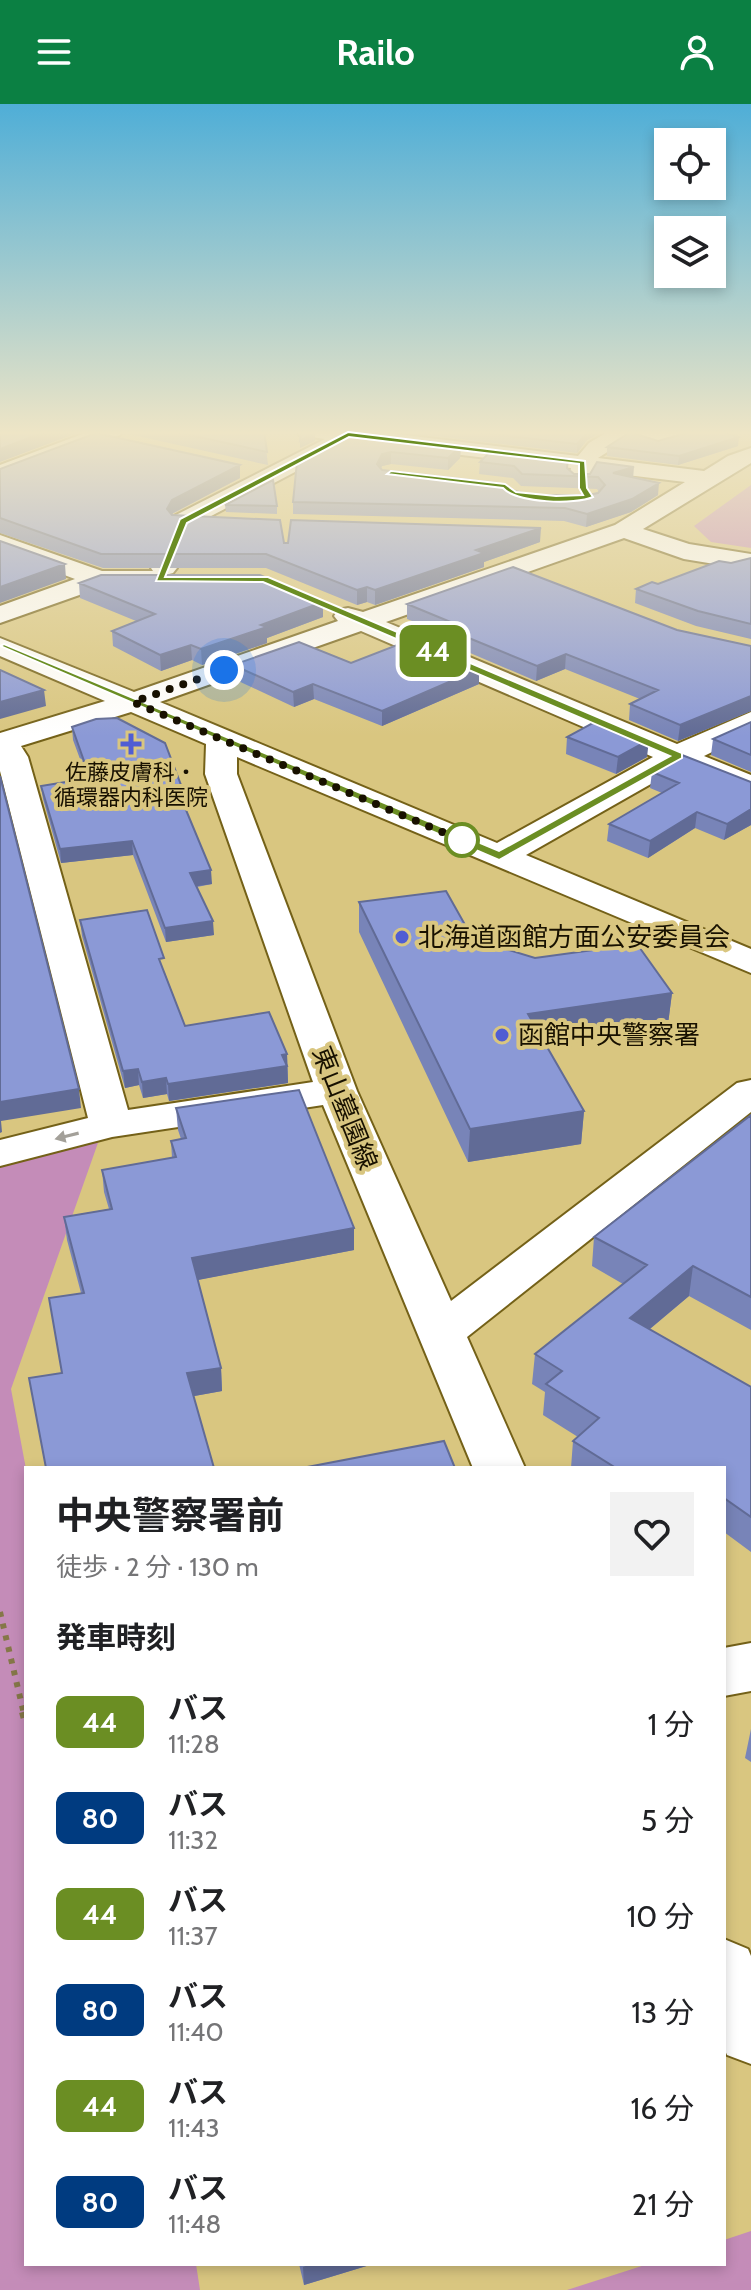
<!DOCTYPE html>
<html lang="ja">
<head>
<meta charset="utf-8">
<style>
	body { margin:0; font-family:Cabin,"Noto Sans JP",sans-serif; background:#f2f2f2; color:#202124; height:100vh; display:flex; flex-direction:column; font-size:30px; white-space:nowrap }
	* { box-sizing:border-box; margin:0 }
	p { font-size:26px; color:#757577 }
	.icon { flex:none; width:44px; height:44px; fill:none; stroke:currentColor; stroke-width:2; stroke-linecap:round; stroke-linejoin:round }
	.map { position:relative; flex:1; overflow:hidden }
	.side { position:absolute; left:24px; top:1362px; width:702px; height:800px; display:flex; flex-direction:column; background:#fff; border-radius:0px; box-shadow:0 4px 12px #0003 }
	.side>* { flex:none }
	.badge { padding:0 16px; border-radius:12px; font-size:28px; line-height:52px }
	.buttons { position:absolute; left:654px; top:24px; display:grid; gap:16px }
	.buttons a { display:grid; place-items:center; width:72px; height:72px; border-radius:0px; background:#fff; box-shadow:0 4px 12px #0003; font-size:40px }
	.you { position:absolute; width:40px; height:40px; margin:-20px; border:6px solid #fff; border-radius:50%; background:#1a73e8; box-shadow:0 0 0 12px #1a73e833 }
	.map>.badge { position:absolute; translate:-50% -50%; box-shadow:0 0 0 4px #fff }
	h2 { padding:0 32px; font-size:30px; line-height:72px }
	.round { display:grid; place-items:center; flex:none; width:84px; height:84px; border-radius:0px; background:#f2f2f2 }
	.overview { display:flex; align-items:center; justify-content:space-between; height:136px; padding:0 32px }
	h1 { font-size:38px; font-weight:700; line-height:60px }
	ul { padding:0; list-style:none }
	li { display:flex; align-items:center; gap:24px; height:96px; padding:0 32px }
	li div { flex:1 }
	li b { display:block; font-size:30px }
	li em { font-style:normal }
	li .badge { min-width:88px; font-weight:700; text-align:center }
	header { display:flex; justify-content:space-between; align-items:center; height:104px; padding:0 32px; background:#0b8043; color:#fff; font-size:36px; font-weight:700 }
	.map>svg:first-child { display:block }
	.green { fill:#c48cb8 }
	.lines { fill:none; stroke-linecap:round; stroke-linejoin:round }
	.minor-casing { stroke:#746118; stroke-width:4 }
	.path-far1 { stroke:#857748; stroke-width:6; stroke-dasharray:5 7; stroke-linecap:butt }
	.path { stroke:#857748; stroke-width:8; stroke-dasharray:6 9; stroke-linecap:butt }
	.minor { fill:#fff; fill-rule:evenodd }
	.wall { fill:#7884b8 }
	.shaded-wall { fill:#616b96 }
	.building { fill:#8b99d6; stroke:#616b96; stroke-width:2 }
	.oneway { fill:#a3a099 }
	.line { fill:#6b8e23; stroke:#fff; stroke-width:2 }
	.walk { stroke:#181100; stroke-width:8; stroke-dasharray:0 14.4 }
	.poi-dot { fill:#505dd3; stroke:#d9c680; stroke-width:3 }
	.stop-dot { fill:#fff; stroke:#6b8e23; stroke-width:4 }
	.labels { text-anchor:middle; stroke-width:8; stroke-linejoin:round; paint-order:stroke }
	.far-poi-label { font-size:22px; fill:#181100; stroke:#d9c680 }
	.poi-label { font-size:26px; fill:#181100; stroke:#d9c680; text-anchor:start }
	.street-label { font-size:26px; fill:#181100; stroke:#d9c680 }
</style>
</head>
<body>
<header><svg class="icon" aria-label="menu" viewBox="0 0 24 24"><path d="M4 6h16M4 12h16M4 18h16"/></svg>Railo<svg class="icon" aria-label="person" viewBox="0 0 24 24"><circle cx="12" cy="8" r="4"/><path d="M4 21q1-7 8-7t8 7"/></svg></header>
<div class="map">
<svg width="751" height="2186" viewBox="0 0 751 2186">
	<rect width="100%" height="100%" fill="#d9c680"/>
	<path class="green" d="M751,381V444L711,438L694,422Z
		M99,1036L11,1285L26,1365V2160H196L200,2186H0V1060Z
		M751,2127V2186H567L648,2160H724V2136Z"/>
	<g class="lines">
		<g class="minor-casing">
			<path id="minor" d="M93,326H123L120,331L0,376V361Z
				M296,326H363L578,352L589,339L611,326H647L656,329L700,326L697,331L656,343L629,334L598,354L704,367L728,352L751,344V359L643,425L689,440L751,450V466L684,455L624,434L386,518L677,640L751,608V629L704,652L751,671V693L679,664L526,751L751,845V869L237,653V670L357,987L451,1197L737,979L751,976V1008L467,1233L525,1364H473L323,1001L112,1033L0,1062V1036L88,1014L0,667V629L105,597L0,552V534L134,588L338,517L334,512L338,506L348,504L363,508L615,421L685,378L594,367L589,379H573L569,374L571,364L352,338L194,421L177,464L173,469L165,471L168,475L164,481L102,483L0,519V502L75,475L0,447V431L102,467H153L151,464L174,412L325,335L299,331ZM361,527L653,653L497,739L160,598ZM131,608L206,640L205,670L313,978L128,1006L28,653L21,642Z
				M751,1539V1587L724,1592V1544Z
				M724,1835L748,1845L751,1852V1960L727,1951L724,1944Z"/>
		</g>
		<path class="path-far1" d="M0,1508L24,1610"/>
		<path class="path" d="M23,1608L26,1619"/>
		<use href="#minor" class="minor"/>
	</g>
	<path class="wall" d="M124,326H264L268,361L124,329Z
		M386,326H606L587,336L577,349Z
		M352,329L461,342L460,354L448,366L391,360L382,362L381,364L382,366L505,384L530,391H588L599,388L597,385L521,382L513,374L479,370L480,358L567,364L574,370L633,374L658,391L631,408L586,423L564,417L293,410V398Z
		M733,329L729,330L738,342L678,361L607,352V343Z
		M0,365L240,374L172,410L284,439L540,438L484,458V463L375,501L367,498L357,501L266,464H103L0,429Z
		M225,401L277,402V410L226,408Z
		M751,454V535L696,522L635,499L636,485L658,480Z
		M79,479L323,513L267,534V539L202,561L192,556L161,567L113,542L112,527L136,517L80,494Z
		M407,500L677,526L751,542V607L678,637L629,616L630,600L640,595L565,565L536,577L442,537V529L407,515Z
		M351,559L479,580L382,622L314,595L294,603L234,575L233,561Z
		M751,618V668L711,651L713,635Z
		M72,623L181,681V695L212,780L197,783L214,831L166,838L133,751L61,759L43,695L41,682L87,674L73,636Z
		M567,633L647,653L616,670L566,650Z
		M652,668L751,678V721L724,736L695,724L648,754L607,737L609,720L662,689L650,684Z
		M359,798L535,854L672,889L668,920L544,939L584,1007L581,1040L468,1058L359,828Z
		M80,816L165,869L185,922L287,950L288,979L169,997L167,990L143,994L139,981L125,984L82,832Z
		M176,1004L354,1124V1146L197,1176L221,1264L222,1287L194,1292L61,1269L81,1189L67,1136L64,1113L109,1105L104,1088L102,1066L172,1054L171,1037L181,1035L178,1026Z
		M751,1011V1226L689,1192L650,1225L751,1283V1448L724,1428V1364H571L573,1337L578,1333L543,1311L545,1288L532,1280L535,1250L623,1180L592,1162L594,1133Z
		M751,1625V1658L745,1654Z
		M299,2160H373L304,2181Z"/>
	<path class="shaded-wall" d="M50,326H85L0,358V345Z
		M592,326H606L587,336L577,349V340L588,328Z
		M715,326H734L733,329L714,335Z
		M315,329V337L300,344V337Z
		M739,333L738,342L678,361L679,352Z
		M461,342L460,354L448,366V354Z
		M391,348V360L382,362L377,372V360L382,350Z
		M240,361V374L173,409L168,419L167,405L172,396Z
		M634,363L633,375L613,369Z
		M659,379L658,391L631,408L586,423L587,410Z
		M541,424L540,438L484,458V463L375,501V486L476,446Z
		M65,460L66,475L0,499V483Z
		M367,483V498L357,501V486Z
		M323,498V513L267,534V539L202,561L201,545L261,521Z
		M191,541L192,556L161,567L160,551Z
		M566,550L565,565L536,577L537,562Z
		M479,565V580L382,622V607Z
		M313,580L314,595L294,603L293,588Z
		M44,586L46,602L0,615V598Z
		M751,592V607L678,637L680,621Z
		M649,636L647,653L616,670L618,653Z
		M181,681L182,695L177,696L176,682Z
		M751,705V721L724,736L727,720Z
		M697,708L695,724L648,754L650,737Z
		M132,737L133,751L61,759L60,745Z
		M211,766L212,780L191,783L190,769Z
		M213,817L214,831L166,838L165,824Z
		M672,889L668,920L526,941L528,910Z
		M287,950L288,979L169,997L168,980Z
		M138,965L139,981L125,984L123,967Z
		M166,974L167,990L143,994L142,978Z
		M79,985L81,1004L1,1017L2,1028L0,1029V998Z
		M584,1007L581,1040L468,1058L470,1025Z
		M354,1124V1146L193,1177L192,1154Z
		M693,1162L689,1192L627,1244L630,1214Z
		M221,1264L222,1287L189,1293L187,1269Z
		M311,2160H373L304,2181L303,2163Z"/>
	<path class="building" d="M0,326H50L0,345Z
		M167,326H264L267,348Z
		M458,326H592L588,328L577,340Z
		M697,326H716H715L739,333L679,352L607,343L630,328L658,337Z
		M301,327L315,329L300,337Z
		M96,329L240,361L172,396L167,405L172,411L280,416L284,439H288L291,416L541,424L476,446L484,449L375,486L367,483L357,486L266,450H101L0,414V365Z
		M352,329L461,342L448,354L391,348L382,350L377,360L382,366L497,379L505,384L530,391H588L598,389L605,381L598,373L522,370L514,362L480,358L492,346L568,355L567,364L574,370H590L597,358L634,363L613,369L659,379L632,395L587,410L565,404L293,398L297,358Z
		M273,376L277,402L225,401Z
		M0,437L65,460L0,483Z
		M751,454V520L698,507L636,485L652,478L658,480L719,457L731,459Z
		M513,463L677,526L751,542V592L680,621L630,600L658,586L566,550L537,562L442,523L453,519L407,500Z
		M101,471H260L323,498L261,521L267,523L201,545L191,541L160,551L112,527L155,510L79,479Z
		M410,536L479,565L382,607L313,580L293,588L233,561L299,538L351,559Z
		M0,566L44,586L0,598Z
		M117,614L165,639L181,681L176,682L211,766L190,769L213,817L165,824L132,737L60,745L41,682L90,674L72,623L96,615Z
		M600,615L649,636L618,653L567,633Z
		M751,618V651L713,635Z
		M682,651L751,678V705L727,720L697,708L650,737L609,720L679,679L652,668Z
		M0,672L79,985L0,998Z
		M446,787L473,835L535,854L637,840L672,889L528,910L584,1007L470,1025L359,798Z
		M147,806L164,854L159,855L185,922L269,908L287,950L282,951L287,962L168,980L166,974L142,978L138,965L123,967L80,816Z
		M299,986L354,1124L192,1154L221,1264L187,1269L214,1364H46L29,1274L62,1269L49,1194L84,1189L64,1113L112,1105L102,1066L176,1053L171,1037L186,1034L176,1004Z
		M751,1011V1193L693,1162L630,1214L751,1283V1413L724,1394V1364H616L573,1337L599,1314L546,1280L562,1267L535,1250L647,1161L594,1133Z
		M444,1337L455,1364H302Z"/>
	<defs><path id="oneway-solid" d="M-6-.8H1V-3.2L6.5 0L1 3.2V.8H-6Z" transform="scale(2)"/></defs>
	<use class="oneway" href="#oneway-solid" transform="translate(67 1032) rotate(166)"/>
	<linearGradient id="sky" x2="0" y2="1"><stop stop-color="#4faed7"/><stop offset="0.52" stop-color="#eee5c6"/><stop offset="1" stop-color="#eee5c6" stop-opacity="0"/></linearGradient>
	<rect width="751" height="632" fill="url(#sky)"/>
	<path class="line" d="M348,328L585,357L587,384L593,393C575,401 517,399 503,384L387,370L391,367L505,380L516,388L556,392L583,391L579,384V360L349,333L187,419L165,473H268L682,649V654L499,756L0,542L4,540L499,747L670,652L263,478L156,477L180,415Z"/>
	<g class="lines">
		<path class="walk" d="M224,566L133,598L471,740L462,736"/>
	</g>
	<g class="poi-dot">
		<path d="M127 628h8v8h8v8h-8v8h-8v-8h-8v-8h8z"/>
		<circle cx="402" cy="833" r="8"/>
		<circle cx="502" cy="931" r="8"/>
	</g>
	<circle class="stop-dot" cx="462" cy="736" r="16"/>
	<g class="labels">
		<g class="far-poi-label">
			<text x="131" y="676">佐藤皮膚科・<tspan x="131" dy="25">循環器内科医院</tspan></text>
		</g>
		<g class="poi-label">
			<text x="418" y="842">北海道函館方面公安委員会</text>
			<text x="518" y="940">函館中央警察署</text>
		</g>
		<g class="street-label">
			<text transform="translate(345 1004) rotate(68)" y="9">東山墓園線</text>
		</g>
	</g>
</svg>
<div class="buttons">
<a><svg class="icon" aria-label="locate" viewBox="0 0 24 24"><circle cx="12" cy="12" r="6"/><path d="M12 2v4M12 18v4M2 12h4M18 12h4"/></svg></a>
<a><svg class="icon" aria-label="layers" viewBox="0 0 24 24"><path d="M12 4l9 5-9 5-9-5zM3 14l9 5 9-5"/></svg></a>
</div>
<div class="you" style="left:224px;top:566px"></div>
<b class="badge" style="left:433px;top:547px;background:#6b8e23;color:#fff">44</b>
<section class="side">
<div class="overview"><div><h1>中央警察署前</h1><p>徒歩 · 2 分 · 130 m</p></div><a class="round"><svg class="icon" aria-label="heart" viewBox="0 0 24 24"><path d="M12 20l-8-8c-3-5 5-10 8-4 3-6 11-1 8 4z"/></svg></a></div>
<h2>発車時刻</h2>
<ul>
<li><span class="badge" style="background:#6b8e23;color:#fff">44</span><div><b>バス</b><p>11:28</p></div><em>1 分</em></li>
<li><span class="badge" style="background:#003b80;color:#fff">80</span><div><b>バス</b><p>11:32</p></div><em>5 分</em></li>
<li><span class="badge" style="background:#6b8e23;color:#fff">44</span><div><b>バス</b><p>11:37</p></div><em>10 分</em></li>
<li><span class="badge" style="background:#003b80;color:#fff">80</span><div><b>バス</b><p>11:40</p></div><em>13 分</em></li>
<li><span class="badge" style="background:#6b8e23;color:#fff">44</span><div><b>バス</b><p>11:43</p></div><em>16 分</em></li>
<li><span class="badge" style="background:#003b80;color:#fff">80</span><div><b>バス</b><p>11:48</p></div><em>21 分</em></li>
</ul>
</section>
</div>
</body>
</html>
